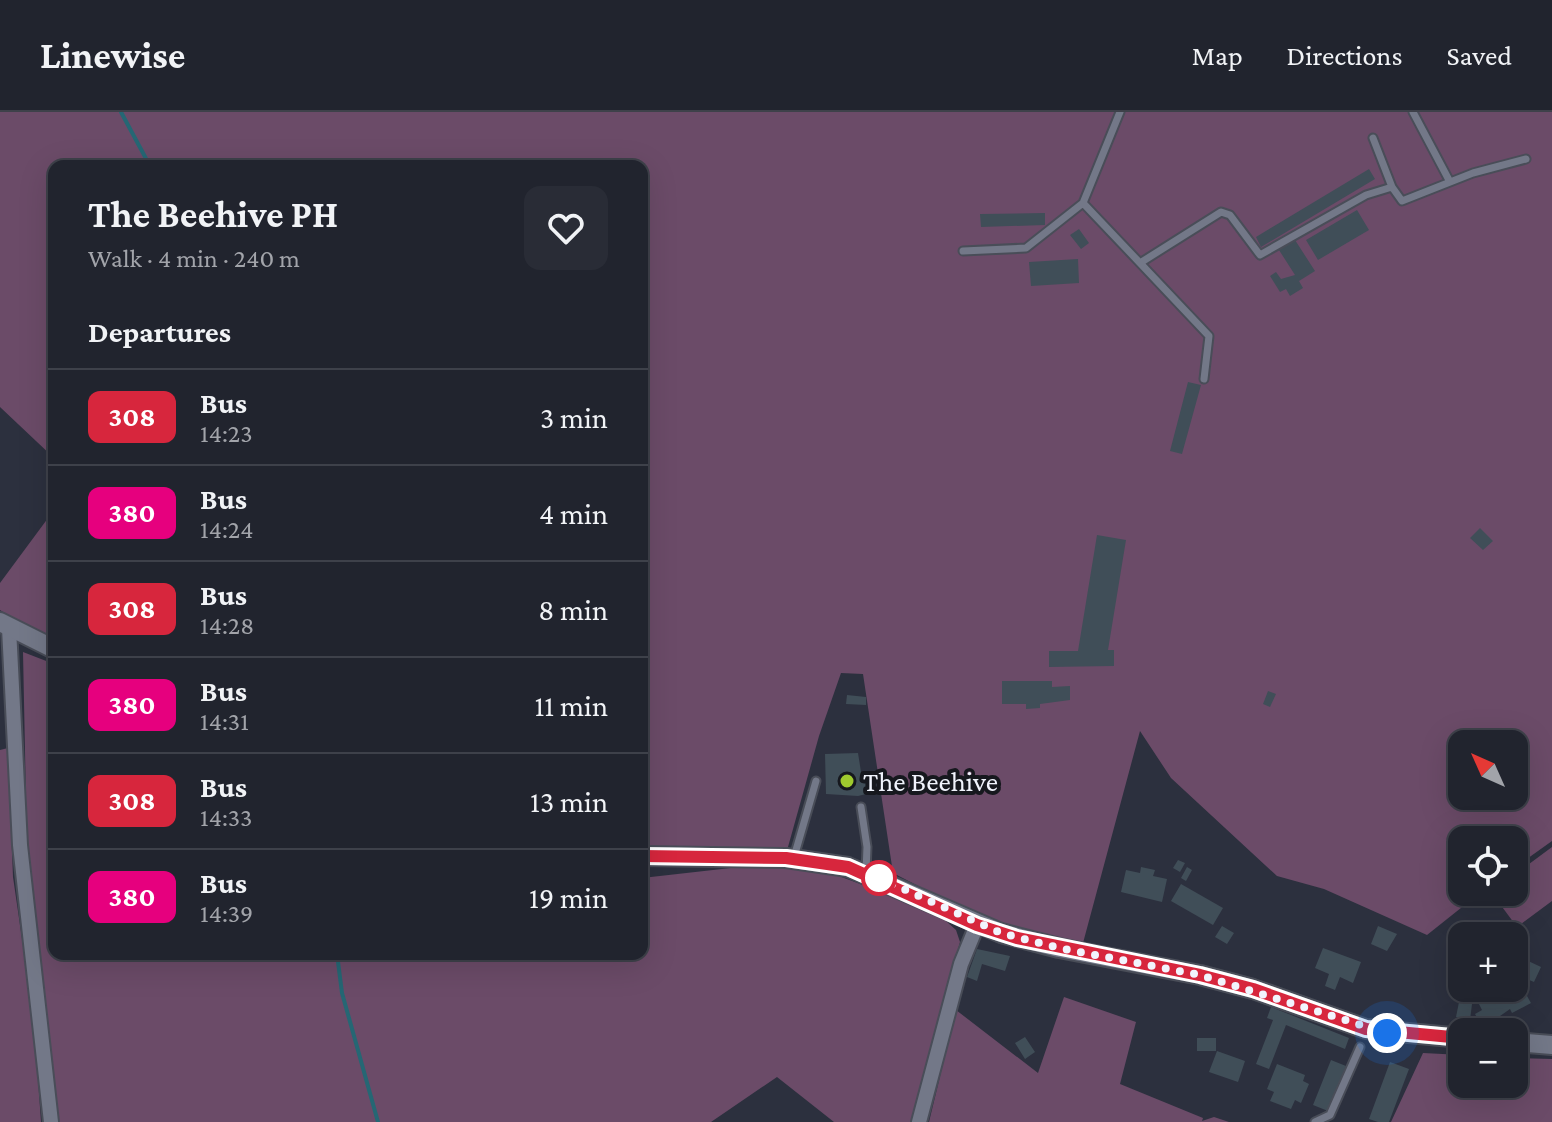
<!DOCTYPE html>
<html lang="en">
<head>
<meta charset="utf-8">
<style>
	body { margin:0; font-family:"Crimson Pro",serif; background:#292c36; color:#f1f3f6; height:100vh; display:flex; flex-direction:column; font-size:30px; white-space:nowrap }
	* { box-sizing:border-box; margin:0 }
	p { font-size:26px; color:#a2a4aa }
	.icon { flex:none; width:44px; height:44px; fill:none; stroke:currentColor; stroke-width:2; stroke-linecap:round; stroke-linejoin:round }
	.map { position:relative; flex:1; overflow:hidden }
	.panel { position:absolute; left:48px; top:48px; width:600px; height:800px; display:flex; flex-direction:column; background:#21242e; border-radius:16px; box-shadow:0 8px 32px #0002,0 0 0 2px #3e414a }
	.panel>* { flex:none }
	.badge { padding:0 16px; border-radius:12px; font-size:28px; line-height:52px }
	.needle { width:52px; rotate:315deg }
	.controls { position:absolute; left:1448px; top:618px; display:grid; gap:16px }
	.controls a { display:grid; place-items:center; width:80px; height:80px; border-radius:16px; background:#21242e; box-shadow:0 8px 32px #0002,0 0 0 2px #3e414a; font-size:40px }
	.you { position:absolute; width:40px; height:40px; margin:-20px; border:6px solid #fff; border-radius:50%; background:#1a73e8; box-shadow:0 0 0 12px #1a73e833 }
	.map>.badge { position:absolute; translate:-50% -50%; box-shadow:0 0 0 4px #fff }
	h2 { padding:0 40px; font-size:30px; line-height:72px }
	.round { display:grid; place-items:center; flex:none; width:84px; height:84px; border-radius:16px; background:#292c36 }
	.headline { display:flex; align-items:center; justify-content:space-between; height:136px; padding:0 40px }
	h1 { font-size:38px; font-weight:700; line-height:60px }
	ul { padding:0; list-style:none }
	li { display:flex; align-items:center; gap:24px; height:96px; padding:0 40px; border-top:2px solid #3e414a }
	li div { flex:1 }
	li b { display:block; font-size:30px }
	li em { font-style:normal }
	li .badge { min-width:88px; font-weight:700; text-align:center }
	header { display:flex; align-items:center; gap:48px; box-sizing:border-box; height:112px; padding:0 40px; background:#21242e; border-bottom:2px solid #3e414a }
	header strong { font-size:38px }
	nav { display:flex; gap:44px; margin-inline-start:auto; font-size:28px }
	.map>svg:first-child { display:block }
	.green { fill:#6b4b68; fill-rule:evenodd }
	.lines { fill:none; stroke-linecap:round; stroke-linejoin:round }
	.stream { stroke:#256774; stroke-width:4 }
	.building { fill:#404e58 }
	.service-casing { stroke:#494d58; stroke-width:11 }
	.minor-casing { stroke:#494d58; stroke-width:18 }
	.tertiary-casing { stroke:#494d58; stroke-width:22 }
	.service { stroke:#737888; stroke-width:7 }
	.minor { stroke:#737888; stroke-width:14 }
	.tertiary { stroke:#737888; stroke-width:18 }
	.line-casing { stroke:#fff; stroke-width:18 }
	.line { stroke:#d7263d; stroke-width:12 }
	.walk { stroke:#f1f4fd; stroke-width:8; stroke-dasharray:0 14.4 }
	.poi-dot { fill:#9fca2e; stroke:#16181e; stroke-width:3 }
	.stop-dot { fill:#fff; stroke:#d7263d; stroke-width:4 }
	.labels { text-anchor:middle; stroke-width:8; stroke-linejoin:round; paint-order:stroke }
	.poi-label { font-size:28px; fill:#f1f4fd; stroke:#16181e; text-anchor:start }
</style>
</head>
<body>
<header>
<strong>Linewise</strong>
<nav><a>Map</a><a>Directions</a><a>Saved</a></nav>
</header>
<div class="map">
<svg width="1552" height="1010" viewBox="0 0 1552 1010">
	<rect width="100%" height="100%" fill="#2c303e"/>
	<path class="green" d="M0,0H1552V729L1514,756V728H1462V780H1481L1427,823L1324,777L1277,764L1171,666L1140,619L1083,831L1025,821L986,809L893,761L863,562L841,561L819,624L788,735H642V54H54V346L0,295ZM1462,632H1514V684H1462Z
		M54,398V529L30,518L0,498V471Z
		M23,540L54,552V842H642V766L776,751L836,763L936,800L956,818L960,830L911,1010H834L777,965L711,1010H58L27,739Z
		M8,636L13,765L34,909L41,1010H0V638Z
		M1552,735V789L1517,815L1491,780H1514V763Z
		M1064,885L1136,910L1120,972L1203,1006L1202,1009L1214,1005L1229,1010H929L956,898L1038,961Z
		M1423,941L1462,943V972H1514V946L1552,947V1010H1391Z"/>
	<g class="lines">
		<path class="stream" d="M121,0L150,54
			M337,842L342,881L378,1010"/>
	</g>
	<path class="building" d="M1369,57L1375,67L1261,135L1256,125Z
		M1357,98L1369,118L1318,148L1306,128Z
		M1045,101V113L981,115L980,102Z
		M1079,117L1089,131L1081,137L1070,123Z
		M1295,128L1315,159L1299,169L1303,176L1290,184L1286,177L1280,180L1270,164L1276,160L1281,167L1295,163L1279,138Z
		M1078,147L1079,171L1031,174L1029,150Z
		M1188,270L1201,273L1182,342L1170,339Z
		M1480,416L1493,429L1483,438L1470,426Z
		M1097,423L1126,428L1108,538H1114V554L1049,555V539H1078Z
		M1002,569H1052V575L1070,574V588L1040,592V596L1026,597V592H1002Z
		M1268,579L1276,582L1270,595L1263,592Z
		M847,583L866,585V593L846,592Z
		M858,641L861,660H869L870,681L858,684L826,682L825,642Z
		M1178,748L1185,751L1180,760L1173,756Z
		M1141,755L1155,758L1153,764L1167,767L1162,790L1121,780L1126,758L1140,761Z
		M1187,755L1192,758L1186,769L1181,766Z
		M1181,772L1223,796L1213,813L1171,789Z
		M1222,814L1234,821L1227,832L1215,825Z
		M1378,814L1397,822L1387,839L1371,832Z
		M1323,836L1361,850L1353,871L1340,865L1335,878L1325,874L1329,862L1315,856Z
		M977,837L1010,844L1005,859L982,852L977,869L967,865Z
		M1524,847L1541,855L1534,870L1518,863Z
		M1519,870L1531,891L1512,901L1510,897L1483,916L1475,902L1482,898L1477,888L1493,879L1499,888L1502,887L1496,877L1514,876Z
		M1459,890L1472,892L1470,908L1456,905Z
		M1271,895L1349,926L1345,937L1286,913L1269,957L1256,952L1273,908L1267,906Z
		M1025,925L1035,940L1025,947L1015,931Z
		M1197,926H1216V939H1197Z
		M1217,939L1245,949L1238,970L1209,960Z
		M1331,948L1346,954L1328,999L1313,993Z
		M1390,950L1409,957L1389,1010H1378L1369,1007Z
		M1277,952L1305,963L1303,969L1309,972L1301,991L1295,988L1291,997L1270,989L1274,980L1267,977Z"/>
	<g class="lines">
		<g class="service-casing">
			<path id="service" d="M1413,0L1450,70
				M1373,26L1392,75
				M1083,91L1140,151L1221,100L1230,103L1260,143L1366,83L1392,75L1402,89L1473,61L1526,47
				M963,139L1026,136L1083,91L1120,0
				M1140,151L1209,224L1204,267
				M861,695L867,735L866,760
				M794,745L816,669
				M1315,1010L1330,1003L1360,935"/>
		</g>
		<g class="minor-casing">
			<path id="minor" d="M9,516L20,733L51,1010
				M919,1010L961,852L977,813"/>
		</g>
		<g class="tertiary-casing">
			<path id="tertiary" d="M0,510L54,537
				M642,744L786,746L848,755L1001,821L1059,836L1200,863L1253,877L1366,917L1462,926
				M1514,930L1552,933"/>
		</g>
		<use href="#service" class="service"/>
		<use href="#minor" class="minor"/>
		<use href="#tertiary" class="tertiary"/>
	</g>
	<g class="lines">
		<g class="line-casing">
			<path id="line" d="M642,744L786,746L848,755L977,813L1017,826L1200,863L1253,877L1366,917L1462,926"/>
		</g>
		<use href="#line" class="line"/>
		<path class="walk" d="M879,766L1001,821L1059,836L1200,863L1387,921"/>
	</g>
	<circle class="poi-dot" cx="847" cy="669" r="8"/>
	<circle class="stop-dot" cx="879" cy="766" r="16"/>
	<g class="labels">
		<g class="poi-label">
			<text x="863" y="679">The Beehive</text>
		</g>
	</g>
</svg>
<div class="controls">
<a><svg class="needle" viewBox="-14 -14 28 28"><path d="M0-13l5 13h-10z" fill="#e53935"/><path d="M0 13l5-13h-10z" fill="#a2a4aa"/></svg></a>
<a><svg class="icon" aria-label="locate" viewBox="0 0 24 24"><circle cx="12" cy="12" r="6"/><path d="M12 2v4M12 18v4M2 12h4M18 12h4"/></svg></a>
<a>+</a>
<a>−</a>
</div>
<div class="you" style="left:1387px;top:921px"></div>
<section class="panel">
<div class="headline"><div><h1>The Beehive PH</h1><p>Walk · 4 min · 240 m</p></div><a class="round"><svg class="icon" aria-label="heart" viewBox="0 0 24 24"><path d="M12 20l-8-8c-3-5 5-10 8-4 3-6 11-1 8 4z"/></svg></a></div>
<h2>Departures</h2>
<ul>
<li><span class="badge" style="background:#d7263d;color:#fff">308</span><div><b>Bus</b><p>14:23</p></div><em>3 min</em></li>
<li><span class="badge" style="background:#e6007e;color:#fff">380</span><div><b>Bus</b><p>14:24</p></div><em>4 min</em></li>
<li><span class="badge" style="background:#d7263d;color:#fff">308</span><div><b>Bus</b><p>14:28</p></div><em>8 min</em></li>
<li><span class="badge" style="background:#e6007e;color:#fff">380</span><div><b>Bus</b><p>14:31</p></div><em>11 min</em></li>
<li><span class="badge" style="background:#d7263d;color:#fff">308</span><div><b>Bus</b><p>14:33</p></div><em>13 min</em></li>
<li><span class="badge" style="background:#e6007e;color:#fff">380</span><div><b>Bus</b><p>14:39</p></div><em>19 min</em></li>
</ul>
</section>
</div>
</body>
</html>
